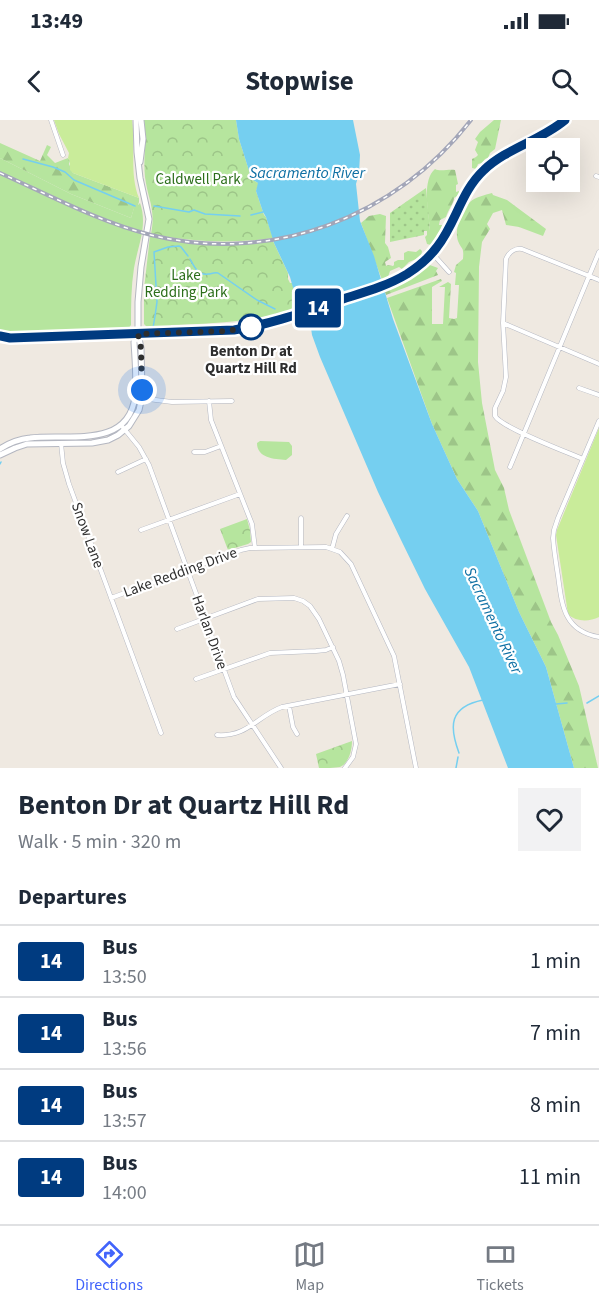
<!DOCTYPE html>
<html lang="en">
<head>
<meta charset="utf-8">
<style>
	body { margin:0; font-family:"Source Sans 3",sans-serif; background:#f2f2f3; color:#1f2937; height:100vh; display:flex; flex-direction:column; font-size:22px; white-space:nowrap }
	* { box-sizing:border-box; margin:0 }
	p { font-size:20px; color:#747a83 }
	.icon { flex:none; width:33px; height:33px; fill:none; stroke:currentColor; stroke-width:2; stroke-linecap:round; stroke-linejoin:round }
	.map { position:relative; height:648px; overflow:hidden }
	.side { display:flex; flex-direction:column; background:#fff; flex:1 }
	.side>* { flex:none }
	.badge { padding:0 12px; border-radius:4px; font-size:21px; line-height:39px }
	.buttons { position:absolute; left:526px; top:18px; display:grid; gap:12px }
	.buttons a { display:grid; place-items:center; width:54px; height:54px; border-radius:0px; background:#fff; box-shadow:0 6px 24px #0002; font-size:30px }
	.you { position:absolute; width:30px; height:30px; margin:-15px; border:4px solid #fff; border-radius:50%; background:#1a73e8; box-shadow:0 0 0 9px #1a73e833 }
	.map>.badge { position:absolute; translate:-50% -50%; box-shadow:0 0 0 3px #fff }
	h2 { padding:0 18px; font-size:22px; line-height:54px }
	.round { display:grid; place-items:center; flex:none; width:63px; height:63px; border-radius:0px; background:#f2f2f3 }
	.head { display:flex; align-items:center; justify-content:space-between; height:102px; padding:0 18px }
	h1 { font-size:28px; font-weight:700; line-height:45px }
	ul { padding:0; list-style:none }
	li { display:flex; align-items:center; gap:18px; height:72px; padding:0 18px; border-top:2px solid #e0e1e3 }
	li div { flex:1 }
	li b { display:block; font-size:22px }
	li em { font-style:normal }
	li .badge { min-width:66px; font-weight:700; text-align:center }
	.status { display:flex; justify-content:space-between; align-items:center; height:42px; padding:0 30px; background:#fff; direction:ltr }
	.status svg { height:16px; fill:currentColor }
	header { display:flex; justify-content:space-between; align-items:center; height:78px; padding:0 18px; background:#fff; font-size:27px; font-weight:700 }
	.menu { display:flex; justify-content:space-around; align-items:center; height:84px; border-top:2px solid #e0e1e3; background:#fff; font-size:16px; color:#747a83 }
	.menu a { display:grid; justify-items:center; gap:3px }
	.menu .selected { color:#4264fb }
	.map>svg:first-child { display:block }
	.grass { fill:#b6e59e }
	.forest { fill:url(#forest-firs) }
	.park { fill:url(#park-crowns) }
	.garden { fill:url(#garden-dots) }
	.pitch { fill:#c9ec9a }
	.water { fill:#75cff0 }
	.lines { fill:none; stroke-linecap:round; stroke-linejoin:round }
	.stream { stroke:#75cff0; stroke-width:1.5 }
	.minor-casing { stroke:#b4b7c1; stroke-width:5 }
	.tertiary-casing { stroke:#b4b7c1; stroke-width:6 }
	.secondary-casing { stroke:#b4b7c1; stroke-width:7 }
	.minor { stroke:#fff; stroke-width:4 }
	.tertiary { stroke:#fff; stroke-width:4.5 }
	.secondary { stroke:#fff; stroke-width:5 }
	.rail-casing { stroke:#a3a6b8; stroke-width:4 }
	.rail { stroke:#fff; stroke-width:1.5; stroke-dasharray:4.5; stroke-linecap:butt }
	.line-casing { stroke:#fff; stroke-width:14 }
	.line { stroke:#003b80; stroke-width:9 }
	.walk { stroke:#2e2e2e; stroke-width:6; stroke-dasharray:0 10.8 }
	.stop-dot { fill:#fff; stroke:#003b80; stroke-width:3 }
	.labels { text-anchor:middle; stroke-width:4.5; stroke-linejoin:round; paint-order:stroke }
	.park-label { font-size:15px; fill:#2c6e1b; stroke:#fff }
	.stop-label { font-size:15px; font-weight:bold; fill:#2e2e2e; stroke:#fff }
	.street-label { font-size:15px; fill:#2e2e2e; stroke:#fff }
	.water-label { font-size:16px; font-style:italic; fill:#0d6fa3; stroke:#fff }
</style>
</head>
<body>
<div class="status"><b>13:49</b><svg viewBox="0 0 49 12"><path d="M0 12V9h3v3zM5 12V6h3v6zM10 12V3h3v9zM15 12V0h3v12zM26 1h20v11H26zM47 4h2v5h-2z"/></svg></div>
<header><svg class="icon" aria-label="back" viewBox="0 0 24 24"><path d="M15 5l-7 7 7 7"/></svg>Stopwise<svg class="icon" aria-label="search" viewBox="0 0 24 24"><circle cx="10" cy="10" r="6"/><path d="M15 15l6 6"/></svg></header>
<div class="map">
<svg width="599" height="648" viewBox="0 0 599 648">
	<defs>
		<pattern id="forest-firs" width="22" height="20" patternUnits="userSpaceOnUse" patternTransform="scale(1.5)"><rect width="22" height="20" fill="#b6e59e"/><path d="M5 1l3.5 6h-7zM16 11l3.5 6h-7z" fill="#9dc588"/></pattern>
		<pattern id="park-crowns" width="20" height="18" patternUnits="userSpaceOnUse" patternTransform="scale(1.5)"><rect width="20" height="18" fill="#b6e59e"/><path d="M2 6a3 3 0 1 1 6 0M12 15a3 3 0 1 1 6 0" fill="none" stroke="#9dc588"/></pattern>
		<pattern id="garden-dots" width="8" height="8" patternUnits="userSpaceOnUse" patternTransform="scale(1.5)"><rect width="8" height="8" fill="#b6e59e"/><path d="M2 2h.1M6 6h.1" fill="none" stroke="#9dc588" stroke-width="1.8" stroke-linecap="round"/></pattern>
	</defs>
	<rect width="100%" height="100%" fill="#efe9e1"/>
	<path class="grass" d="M0,38L71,74L131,98L135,84L138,85L140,83C148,105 138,125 134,148C131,167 131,186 131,205L128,209L125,211C83,206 42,218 0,212Z
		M260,321L289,322L292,326V335L286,340C274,339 257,338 257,323Z"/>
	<path class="forest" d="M494,0H501L495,29L490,33L488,38L485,39L482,43L478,44L476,49L472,48V39L476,37L478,35L475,30L478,22L475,19L480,12Z
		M0,23L40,41L47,25L51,27L47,35L55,43L68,38L70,41L69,44L73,53L139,78V82L138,85H135L131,98L71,74L0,38Z
		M435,49C440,52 448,49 455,50L458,64L456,65V72L459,71L460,74L454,78C454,83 448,90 446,97L440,100L439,105H442C441,114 434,118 431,125L427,124L425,117L427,115V111H430C429,94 421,61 435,49Z
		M492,73L493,75L507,80L546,109L543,116L519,107L506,105L502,90L493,93L487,104L490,109L482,122L479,147L478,242L482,283L495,350L504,368L509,390L551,502L558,515L579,566L598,648H574L546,547L519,492L478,391L457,359L432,304L387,178L441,159L442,161L432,167V204H443L445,167H439L448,162L451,164L449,198L454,199L457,198L459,165H455L456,153L454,152L456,145L463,139C464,126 462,131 458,121C454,111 461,89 470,82C475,77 485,75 492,73Z
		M380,94L386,96L385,123L388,127L391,138L385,142L386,146L388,145L393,146L394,145V142L398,140H404V133L408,131L416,132L420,129L422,131L421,137L409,142L402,149L399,147L390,151L388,157L382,160L361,103L369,96Z
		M427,144L438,148L436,151L438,155L386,175L384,169L407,159Z"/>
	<path class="park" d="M144,0H236L239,19L251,57L256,62L259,63L256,71L264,95L266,97L273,118C232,124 192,122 151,114C156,89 148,80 145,57C143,38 147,19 144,0Z
		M150,116C192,124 232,127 273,121L288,153V159L290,163H292L294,170H292L293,175H295L303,189L279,197L278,194C242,202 207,204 171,205L170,208H148L144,204V169Z
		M247,399L250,410L251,422L248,424L228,430L220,409Z
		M352,621C352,630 349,643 340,647C335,648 325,648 319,648L316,634Z"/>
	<path class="garden" d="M426,68L430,111H424V115L390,122V93Z"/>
	<path class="pitch" d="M54,0H132C136,26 129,53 139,78L73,53L70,50V41L68,38L69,33L59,14Z
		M599,308V497C589,502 576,502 568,494L556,415L557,410Z"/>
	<path class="water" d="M236,0H353L360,35L359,53L356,64L360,101L374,136L393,199L432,304L457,359L478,391L519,492L546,547L574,648H508L469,547L425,469L401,420L378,372L320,237L312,215L311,208L302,186L295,175L290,157L274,123L266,97L263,92L256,71L258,63L253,60L254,58L252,51L253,58L251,57L239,19Z"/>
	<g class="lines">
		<path class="stream" d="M23,39L53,47L65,52L74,60L135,86
			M154,86L189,92L194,90L205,94L240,96
			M251,95L263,92
			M190,139C194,146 198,156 208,154C211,154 214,152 218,153L257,180L275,189
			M153,208L155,196L157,182L154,132L168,127L179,126L181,127L188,136
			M0,344L1,342
			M587,583L599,576
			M556,584L567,583
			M459,633C449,606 449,587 483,580
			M456,648L458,637"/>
		<g class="minor-casing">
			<path id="minor" d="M51,0L63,35
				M596,56L599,57
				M432,133L449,152
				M503,203L599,244
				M579,268L599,275
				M140,278L172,282L232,281
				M209,281L211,300L252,404L255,428
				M599,301L558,398L554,410L553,418C554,431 556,443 558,456C562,486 564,511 599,517
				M121,305L139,327L149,345L234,577L281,648
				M61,323L63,343L69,364L161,613
				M194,332H205L221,326
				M583,339C567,332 502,308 495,296V288L503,271L506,257L503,203L506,139C509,132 515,128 522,129L599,160
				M510,347L599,132
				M118,352L146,339
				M301,398V427
				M141,410L240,374
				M332,429L336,414L347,396
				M111,478L241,430L250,428L326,427L340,432L351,444L394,536L416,648
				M177,509L258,479L294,478L303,481L310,486L319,499L339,541L343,555L356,624L353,637L345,648
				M196,559L270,533L316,531L326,530L333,527
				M289,586L293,607L297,614
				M217,615C248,617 257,596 282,587L400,564"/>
		</g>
		<g class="tertiary-casing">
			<path id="tertiary" d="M0,216L10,218L234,210C269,205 301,193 335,182C370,170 409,161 434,131C454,107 459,75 481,53C504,30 539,21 565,0"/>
		</g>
		<g class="secondary-casing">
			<path id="secondary" d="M140,42L143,19L141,0
				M0,329C9,323 20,319 30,318C66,313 128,330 135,277C137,259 135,240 134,222L138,214
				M0,335L15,328L27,324L92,323L108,320L118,315L129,306L139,290L141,281L142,270L141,228L138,214V182L141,147L149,99L140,58L137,32L136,0"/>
		</g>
		<use href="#minor" class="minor"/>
		<use href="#tertiary" class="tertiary"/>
		<use href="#secondary" class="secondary"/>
		<g class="rail-casing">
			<path id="rail" d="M0,53C49,75 99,102 151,115C272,145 396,97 471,0"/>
		</g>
		<use href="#rail" class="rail"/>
	</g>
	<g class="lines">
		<g class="line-casing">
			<path id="line" d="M0,216L10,218L234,210C272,204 307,191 343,179C365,172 387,166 407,154C418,147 429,138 437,127C456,103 461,71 484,50C507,28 540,21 565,0"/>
		</g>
		<use href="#line" class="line"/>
		<path class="walk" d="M142,270L141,228L138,214L227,211L251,207"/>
	</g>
	<circle class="stop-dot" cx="251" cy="207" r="12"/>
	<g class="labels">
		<g class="park-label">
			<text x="198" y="64">Caldwell Park</text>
			<text x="186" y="160">Lake<tspan x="186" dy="17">Redding Park</tspan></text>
		</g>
		<g class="stop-label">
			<text x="251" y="236">Benton Dr at<tspan x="251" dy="17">Quartz Hill Rd</tspan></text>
		</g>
		<g class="street-label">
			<text transform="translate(88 415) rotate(70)" y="5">Snow Lane</text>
			<text transform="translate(180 452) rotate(-20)" y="5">Lake Redding Drive</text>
			<text transform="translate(210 512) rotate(70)" y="5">Harlan Drive</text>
		</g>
		<g class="water-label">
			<text x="307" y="58">Sacramento River</text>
			<text transform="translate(494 500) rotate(65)" y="6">Sacramento River</text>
		</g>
	</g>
</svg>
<div class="buttons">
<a><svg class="icon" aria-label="locate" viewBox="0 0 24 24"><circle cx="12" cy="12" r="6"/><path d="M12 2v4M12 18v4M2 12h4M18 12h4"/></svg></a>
</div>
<div class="you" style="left:142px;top:270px"></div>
<b class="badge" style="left:318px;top:188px;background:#003b80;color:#fff">14</b>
</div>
<section class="side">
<div class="head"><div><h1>Benton Dr at Quartz Hill Rd</h1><p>Walk · 5 min · 320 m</p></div><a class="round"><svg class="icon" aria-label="heart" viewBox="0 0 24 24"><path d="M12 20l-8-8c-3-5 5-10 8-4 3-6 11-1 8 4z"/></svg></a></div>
<h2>Departures</h2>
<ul>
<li><span class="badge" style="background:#003b80;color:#fff">14</span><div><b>Bus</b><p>13:50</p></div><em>1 min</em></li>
<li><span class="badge" style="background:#003b80;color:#fff">14</span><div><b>Bus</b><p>13:56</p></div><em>7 min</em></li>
<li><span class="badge" style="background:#003b80;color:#fff">14</span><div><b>Bus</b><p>13:57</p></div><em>8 min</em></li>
<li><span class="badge" style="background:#003b80;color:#fff">14</span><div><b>Bus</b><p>14:00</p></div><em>11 min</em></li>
</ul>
</section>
<nav class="menu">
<a class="selected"><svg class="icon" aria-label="directions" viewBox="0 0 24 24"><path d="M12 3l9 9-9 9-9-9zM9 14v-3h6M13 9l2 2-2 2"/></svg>Directions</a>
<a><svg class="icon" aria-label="map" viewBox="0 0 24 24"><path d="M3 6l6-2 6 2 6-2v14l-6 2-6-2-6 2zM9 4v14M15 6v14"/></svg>Map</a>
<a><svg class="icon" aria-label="tickets" viewBox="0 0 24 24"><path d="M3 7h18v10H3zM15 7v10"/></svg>Tickets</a>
</nav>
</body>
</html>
